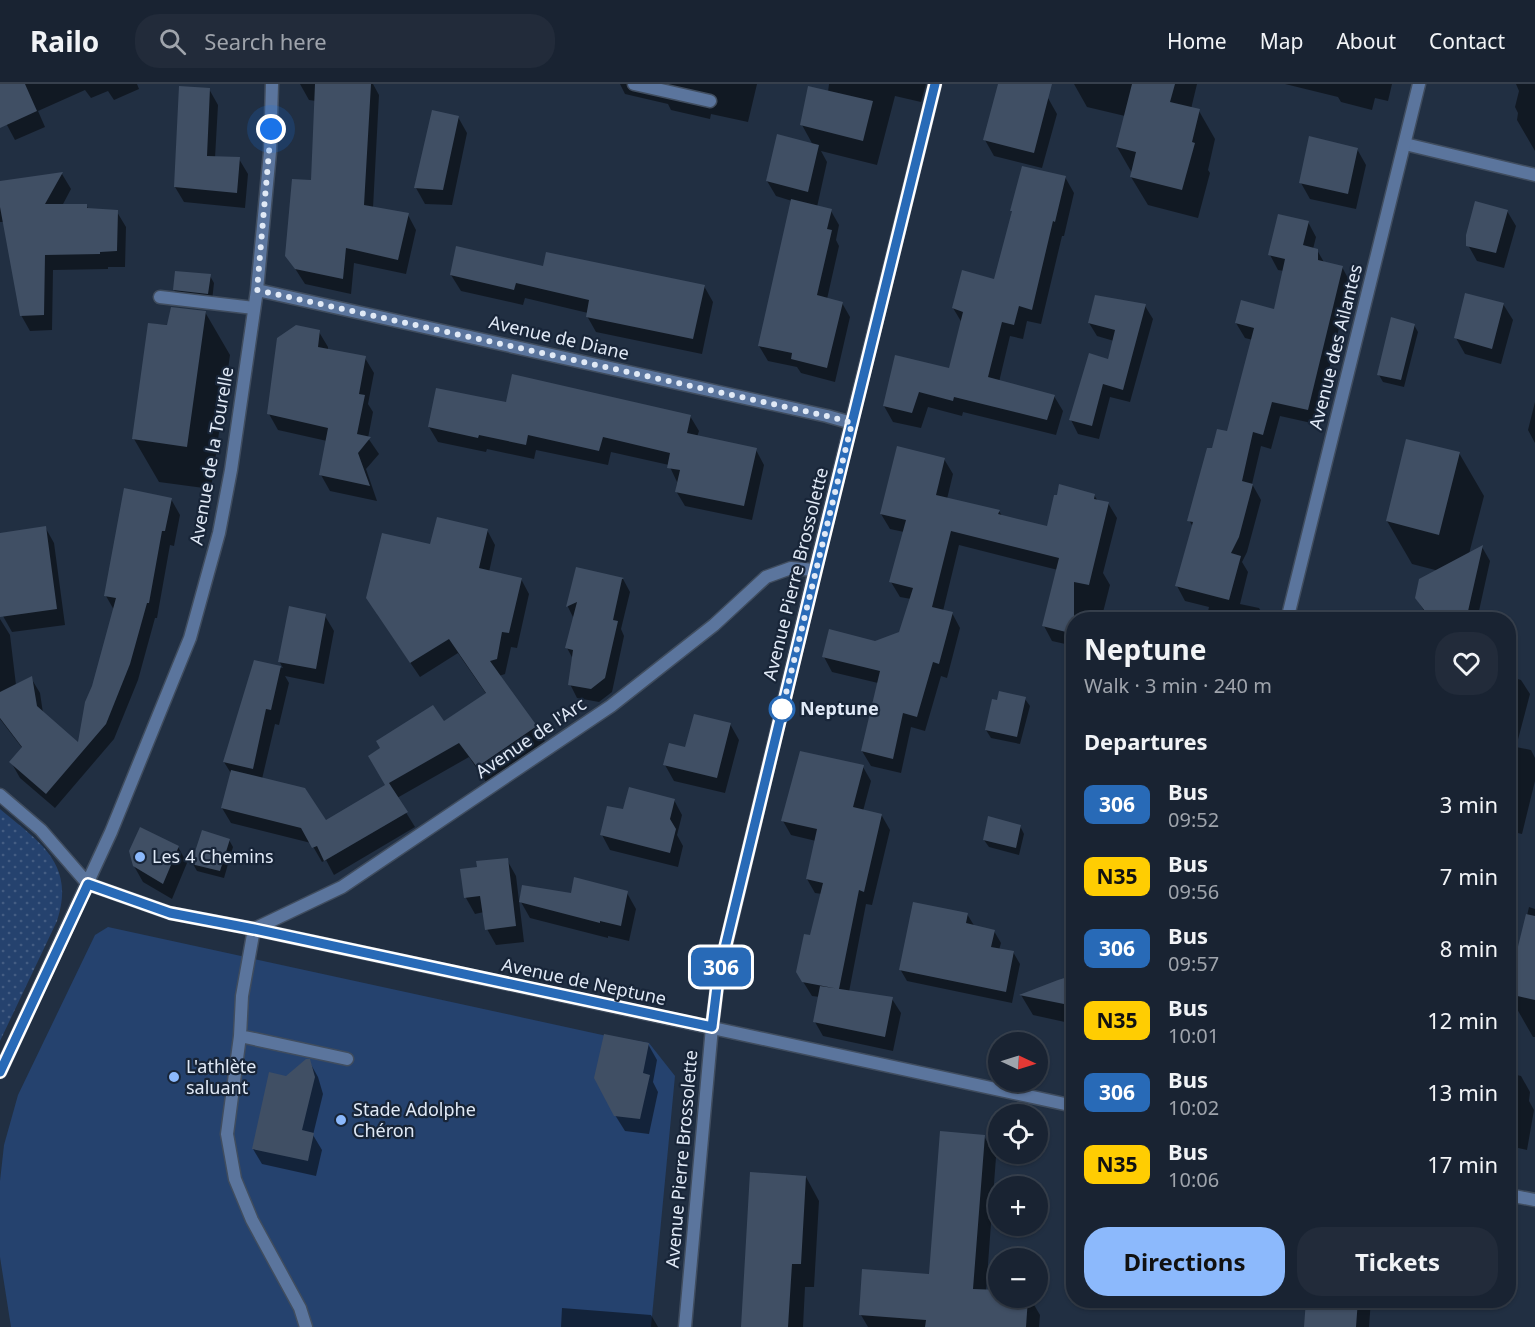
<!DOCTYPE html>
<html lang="en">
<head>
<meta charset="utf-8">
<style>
	body { margin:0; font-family:"Noto Sans",sans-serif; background:#222b3a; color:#f1f3f6; height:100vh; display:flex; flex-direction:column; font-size:22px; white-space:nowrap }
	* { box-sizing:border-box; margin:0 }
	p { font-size:20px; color:#9fa4ac }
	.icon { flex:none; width:33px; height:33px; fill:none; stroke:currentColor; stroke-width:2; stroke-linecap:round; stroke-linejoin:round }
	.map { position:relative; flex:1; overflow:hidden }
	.panel { position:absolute; left:1066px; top:528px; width:450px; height:696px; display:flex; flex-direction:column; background:#192332; border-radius:24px; box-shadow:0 2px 4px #0004,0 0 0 2px #37404d }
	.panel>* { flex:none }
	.badge { padding:0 12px; border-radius:9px; font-size:21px; line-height:39px }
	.needle { width:39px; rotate:94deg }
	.buttons { position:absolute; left:988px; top:948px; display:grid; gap:12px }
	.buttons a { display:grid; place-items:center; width:60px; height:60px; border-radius:50%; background:#192332; box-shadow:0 2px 4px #0004,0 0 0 2px #37404d; font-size:30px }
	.you { position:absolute; width:30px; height:30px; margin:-15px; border:4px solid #fff; border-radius:50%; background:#1a73e8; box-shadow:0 0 0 9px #1a73e833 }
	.map>.badge { position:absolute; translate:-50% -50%; box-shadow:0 0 0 3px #fff }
	h2 { padding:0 18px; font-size:22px; line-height:54px }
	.round { display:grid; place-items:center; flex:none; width:63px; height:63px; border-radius:24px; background:#222b3a }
	.overview { display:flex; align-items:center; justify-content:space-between; height:102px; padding:0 18px }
	h1 { font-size:28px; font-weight:700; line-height:45px }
	.button { display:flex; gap:12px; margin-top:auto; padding:12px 18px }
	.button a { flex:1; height:69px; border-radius:24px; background:#8cb9fc; color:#111; font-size:24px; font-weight:700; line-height:69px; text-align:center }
	.button a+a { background:#222b3a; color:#f1f3f6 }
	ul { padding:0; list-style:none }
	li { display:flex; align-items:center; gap:18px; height:72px; padding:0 18px }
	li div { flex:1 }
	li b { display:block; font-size:22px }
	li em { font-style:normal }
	li .badge { min-width:66px; font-weight:700; text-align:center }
	header { display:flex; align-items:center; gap:36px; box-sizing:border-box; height:84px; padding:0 30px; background:#192332; border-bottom:2px solid #37404d }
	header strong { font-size:28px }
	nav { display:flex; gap:33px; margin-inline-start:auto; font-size:21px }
	.search { width:420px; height:54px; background:#222b3a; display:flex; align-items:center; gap:15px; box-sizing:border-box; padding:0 21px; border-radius:24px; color:#9fa4ac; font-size:22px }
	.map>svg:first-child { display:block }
	.grass { fill:#25426e }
	.park { fill:url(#park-dots) }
	.shadow { fill:#0007 }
	.building { fill:#404f64 }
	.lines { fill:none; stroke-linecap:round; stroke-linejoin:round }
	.service-casing { stroke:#404d5f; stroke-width:15 }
	.minor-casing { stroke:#404d5f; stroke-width:15 }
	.tertiary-casing { stroke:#404d5f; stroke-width:15 }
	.service { stroke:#5b759d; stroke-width:12 }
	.minor { stroke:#5b759d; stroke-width:12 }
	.tertiary { stroke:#5b759d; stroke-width:12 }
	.line-casing { stroke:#fff; stroke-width:14 }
	.line { stroke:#286ab7; stroke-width:9 }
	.walk { stroke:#e0e9f6; stroke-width:6; stroke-dasharray:0 10.8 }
	.stop-dot { fill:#fff; stroke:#286ab7; stroke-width:3 }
	.poi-dot { fill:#8cb9fc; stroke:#182538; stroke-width:2 }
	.labels { text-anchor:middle; stroke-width:4.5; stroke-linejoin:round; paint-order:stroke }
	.street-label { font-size:18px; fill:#e0e9f6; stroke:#182538 }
	.stop-label { font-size:18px; font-weight:bold; fill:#e0e9f6; stroke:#182538; text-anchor:start }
	.poi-label { font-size:18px; fill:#e0e9f6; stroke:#182538; text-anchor:start }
</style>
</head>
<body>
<header>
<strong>Railo</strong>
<div class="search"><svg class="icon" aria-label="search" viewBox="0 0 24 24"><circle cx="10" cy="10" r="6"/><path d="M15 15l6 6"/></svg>Search here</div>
<nav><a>Home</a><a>Map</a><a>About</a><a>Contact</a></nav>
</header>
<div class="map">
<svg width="1535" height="1243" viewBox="0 0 1535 1243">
	<defs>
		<pattern id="park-dots" width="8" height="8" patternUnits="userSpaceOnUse" patternTransform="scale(1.5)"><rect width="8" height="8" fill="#25426e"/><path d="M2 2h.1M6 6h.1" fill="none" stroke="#445d83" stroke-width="1.8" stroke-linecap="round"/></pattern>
	</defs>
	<rect width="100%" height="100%" fill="#212f42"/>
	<path class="grass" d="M108,843L607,952L649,959L675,992L651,1243H11L0,1173V1097L4,1061L18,1011L95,851Z"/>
	<path class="park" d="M0,725C39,758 76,779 57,837L0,957Z"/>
	<path class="shadow" d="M0,0H137L139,5L114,16L108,7L91,14L85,6L38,27L45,43L15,56L0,28Z
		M300,0H373L379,11L373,124L408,131L416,146L406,190L354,179L351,210L305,200L287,172L312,98L316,17L309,16Z
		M620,0H757L748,38L711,30L710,35L671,26L668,20L625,10Z
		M829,0H926L921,18L895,12L877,81L821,67L827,78L817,123L831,127L839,141L836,156L839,162L827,215L842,219L850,233L835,298L801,289L797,283L768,277L759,262L792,117L776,112L767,97L813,61L802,41L828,8Z
		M1074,0H1197L1191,25L1199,27L1215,55L1208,86L1210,89L1198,134L1148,121L1131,93L1132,89L1117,63L1125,32L1087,23Z
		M1285,0H1392L1388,17L1375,14L1372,26L1341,18L1338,13Z
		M1516,0H1535V67L1517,36L1518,29L1515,23L1519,7Z
		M209,5L218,21L215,74L239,75L248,90L245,124L184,118L175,103Z
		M1048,14L1057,30L1042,84L994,72L985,56Z
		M458,33L467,49L452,121L425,120L416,104Z
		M1357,65L1366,81L1356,125L1310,115L1301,99Z
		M62,90L71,105L62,122L86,121L89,126L117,128L126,143L125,183H108V185L53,186L52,246L30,247L21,231L4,138H0V99Z
		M1065,93L1074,109L1064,152H1062L1041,240L1027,237L1023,255L1010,252L999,298L1054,312L1063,327L1056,351L963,328L962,332L928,323L921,344L893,338L884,322L950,286L962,239L953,224L995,196Z
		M1507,127L1516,142L1504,184L1477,177L1468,161Z
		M1308,138L1316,153L1313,165L1317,166L1325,180L1342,183L1350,198L1316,340L1280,332L1271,365L1261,362L1252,400L1261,416L1247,468L1242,478L1248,488L1240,520L1259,524L1266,536H1206L1209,523L1185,517L1177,502L1193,443L1189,436L1213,366L1228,349L1253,256L1245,254L1236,239L1275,227L1284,187L1278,186L1270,171Z
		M544,183L704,202L713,218L702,270L596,248L587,232L588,229L525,214L523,221L461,207L451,191Z
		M210,192L214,199L212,217L179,213L174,206Z
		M1503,220L1513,236L1501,280L1465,270L1456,254Z
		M1145,222L1153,235L1130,318L1110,313L1099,355L1078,350L1071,336L1109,276L1114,257L1097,252L1089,239Z
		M205,228L230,271L211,405L159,398L134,355L149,240L170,241Z
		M1414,241L1418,248L1404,303L1383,298L1379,291Z
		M319,248L328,263V267L365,274L374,289L368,320L373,328L368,354L379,370L366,385L377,417L330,407L321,391L327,357L278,346L269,330Z
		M1535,318V359L1528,346Z
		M507,320L690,332L699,347L697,353L756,366L764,381L752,436L685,422L676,407L677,398L669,381L611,368L608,381L536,366L534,375L487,365L486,368L438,358L429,343Z
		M1459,369L1484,412L1469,470L1482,463L1490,477L1477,536H1430L1416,514L1439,487L1412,480L1387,437Z
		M944,375L953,390L947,415L999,427L1002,432L1048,444L1094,411L1098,417L1108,419L1117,434L1103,489L1110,501L1101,536H1074V562L1052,557L1044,542L1058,486L959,461L943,527L952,529L960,544L947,594L941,592L925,647L911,643L901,689L871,682L862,667L878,599L832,588L824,573L900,550L911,515L900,513L891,498L904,448L890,445L881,430Z
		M171,415L180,431L174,462L170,461L157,534H155L138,596L114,655L55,724L20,694L11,678L23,665L0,635V535L10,551L16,601L31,594L40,609L43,629L79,661L114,526L106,512Z
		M45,443L54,459L65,541L12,548L3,532L0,513V450Z
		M487,446L495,461L489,488L521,495L529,510L517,564L511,563L505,590L499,592L545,657L486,698L469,673L397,714L415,743L334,791L326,776L322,778L311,759L231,739L222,724L232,691L224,678L255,578L283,584L279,577L325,532L334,547L324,600L285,592L289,599L279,641L275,640L262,695L325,738L387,702L370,673L444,639L487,611L458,569L420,593L377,530L431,462Z
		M577,485L623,495L630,508L621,545L624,552L612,608L599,618L577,614L570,600L573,575L567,564L574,535L568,523Z
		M1509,592L1521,596L1530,610L1516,663L1531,666L1535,674V697L1522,750L1509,747Z
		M1025,615L1030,622L1020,660L991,654L986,646Z
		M730,640L739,656L725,709L674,697L665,681L686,665Z
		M863,683L871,697L863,727L882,732L890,746L872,821L866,820L849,908L892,915L901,929L893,967L823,952L815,938L820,913L812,912L797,888L812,853L822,810L815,809L807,795L816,757L791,751L783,737Z
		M674,716L682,731L677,751L683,762L678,783L610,766L602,751L624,727Z
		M1020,742L1024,750L1019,771L989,763L984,756Z
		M229,756L233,763L224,794L197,787L193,780Z
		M178,763L187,779L172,815L143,798L134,782Z
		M507,776L516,792L524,858L496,861L487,845L484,828L475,830L466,814L462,786L479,784Z
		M627,809L636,825L629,857L608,852V854L530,834L521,818L572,810Z
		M1529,823L1535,825V953H1533L1509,911Z
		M967,830L975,843L994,847L1001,859L999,866L1013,868L1020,880L1012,919L907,897L900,885Z
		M1074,892V940L1033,931L1021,911Z
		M648,960L657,976L653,998L658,1008L649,1050L625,1047L615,1031Z
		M309,977L318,993L323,1010L313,1051L322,1066L316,1092L262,1080L253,1065L287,993Z
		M1509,989L1521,992L1530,1008L1529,1017L1534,1026L1527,1066L1509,1062Z
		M984,1052L996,1073L986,1207L999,1208V1214H1030L1040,1231L1039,1243H868L861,1231L930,1192Z
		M806,1093L819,1117L814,1203H805L803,1243H743Z
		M1307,1216H1371L1369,1243H1306Z
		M562,1224L651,1231L658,1243H561Z"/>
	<path class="building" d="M0,0H25L37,27L0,44Z
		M315,0H371L364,121L409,129L398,176L346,164L343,195L295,185L285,172L292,95L311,96Z
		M998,0H1052L1034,69L983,56Z
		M1132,0H1175L1170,18L1200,25L1192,58L1195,59L1182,106L1130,93L1136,68L1116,63Z
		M179,2L210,4L207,72L240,73L237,109L174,103Z
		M808,2L873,17L863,57L800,41Z
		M432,26L459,32L443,106L414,104Z
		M777,50L819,61L808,108L766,97Z
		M1309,52L1358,64L1348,110L1299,99Z
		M1022,82L1066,92L1055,138L1053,137L1032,226L1019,222L1014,241L1002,238L988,293L1055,311L1047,336L954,313L953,317L919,308L912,329L883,322L895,271L949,284L963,228L952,224L962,186L994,195L1012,127H1010Z
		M63,88L45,120H87V124L118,126L117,167L100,168V170L45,171L44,231L20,232L0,123V97Z
		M791,115L832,125L827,145L832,146L817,211L843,218L827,284L791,275L792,269L758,262Z
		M1475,117L1508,126L1496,169L1466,162V151Z
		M1278,130L1309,137L1303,161L1318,165V176L1343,182L1308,326L1272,318L1263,351L1253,348L1242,397L1253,400L1239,453L1231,469L1241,472L1229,516L1175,502L1193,438L1187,437L1207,364H1212L1217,345L1227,347L1254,244L1235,239L1241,216L1274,225L1285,175L1268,171Z
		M456,162L543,182L546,168L705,201L693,255L586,233L589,216L516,199L514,206L450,191Z
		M175,187L211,190L208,210L173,206Z
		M1465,209L1504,219L1492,265L1454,254Z
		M1095,211L1146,220L1123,306L1103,300L1092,342L1069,336L1089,269L1108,275L1115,246L1088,239Z
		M171,223L206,227L187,363L132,355L148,239L167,241Z
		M1391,233L1415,240L1401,296L1377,291Z
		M296,241L320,246L318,263L366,272L359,310L365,311L357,350L371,353L358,369L370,402L319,391L328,344L267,330L277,254Z
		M512,290L691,331L687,349L757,364L744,422L675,408L680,386L667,384L670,369L603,353L599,367L528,351L526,361L479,351L478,354L428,343L436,304L506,318Z
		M1406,355L1460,368L1439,451L1386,437Z
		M897,362L945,374L936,411L1000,426L998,430L1047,442L1054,411H1057L1059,400L1095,410L1094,415L1109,418L1089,501L1074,498V550L1042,542L1059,474L951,447L932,523L953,528L939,580L933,578L917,633L903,629L893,675L861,667L880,587L822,573L829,545L875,557L899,548L913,504L889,498L906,436L880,430Z
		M124,404L172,414L165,447H162L149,519H147L130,580L106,640L46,710L9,678L22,663L0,634V608L32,592L37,622L78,658L85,618L92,602L116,514L104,512Z
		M437,433L488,445L479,484L522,494L509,549L502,548L497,575L490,577L537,642L477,683L459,659L389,699L408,728L324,777L317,762L312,764L301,744L221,724L231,686L305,704L326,736L385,701L368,672L380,664L376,657L433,621L444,637L486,609L449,555L410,579L366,514L382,449L430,460Z
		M46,442L57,525L0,533V449Z
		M1483,461L1466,536H1457L1425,527L1415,514L1419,495Z
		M576,483L624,494L622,495L613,536L618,537L605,594L591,605L568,601L573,566L565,564L577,518L566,523Z
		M289,522L326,530L316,585L278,578Z
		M254,576L281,582L271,626L266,625L253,685L223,678Z
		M999,607L1026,613L1017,653L985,646L992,615L997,616Z
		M694,630L731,639L717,694L663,681L669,659L685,663Z
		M800,667L864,681L853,723L882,730L864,808L859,806L839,905L802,898L796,888L804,850L810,851L823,799L806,795L817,745L781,737Z
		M629,703L675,715L670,735L676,745L670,769L600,751L607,722L623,725Z
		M988,732L1021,741L1016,764L983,756Z
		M140,743L179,762L163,800L133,782L129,767Z
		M202,746L230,755L220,787L191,780Z
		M508,774L516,842L485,846L480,812L464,814L460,785L477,783L476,777Z
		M574,793L628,807L621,842L600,837V839L519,818L522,801L571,809Z
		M913,818L968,829L966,839L995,846L991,863L1014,867L1006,908L899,886Z
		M1526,830L1535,832V916L1509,910V899Z
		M1074,891V922L1019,911L1058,896Z
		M820,902L893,913L885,953L813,938Z
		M604,950L649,959L643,989L650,991L640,1035L614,1032L594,994Z
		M306,975H310L315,993L302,1046L314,1049L308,1077L252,1065L269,988L286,992Z
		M940,1047L985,1051L973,1205L999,1206V1214H1028L1026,1243H925L926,1236L859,1231L862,1185L929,1190Z
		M750,1088L806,1092L801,1180H792L788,1243H741Z
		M1306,1216H1358L1356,1243H1304Z"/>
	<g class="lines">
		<g class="service-casing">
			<path id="service" d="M634,0L710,17
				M1405,60L1535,91
				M160,213L254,224
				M254,845L242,912L240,952L227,1050L235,1095L252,1136L300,1224L306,1243
				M240,952L347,975"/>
		</g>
		<g class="minor-casing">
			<path id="minor" d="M257,206L827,332L852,339
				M1287,536L1419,0
				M0,711L41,746L88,800L170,829L254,845L1074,1022
				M254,845L342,803L611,622L714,541L766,493L791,484L815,486
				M0,988L111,748L190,554L219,449L231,386L257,206L270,68L272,0
				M1509,1111L1535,1116"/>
		</g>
		<g class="tertiary-casing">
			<path id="tertiary" d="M685,1243L712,943L718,894L815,486L935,0"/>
		</g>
		<use href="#service" class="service"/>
		<use href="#minor" class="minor"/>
		<use href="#tertiary" class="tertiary"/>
	</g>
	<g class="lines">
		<g class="line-casing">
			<path id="line" d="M0,988L88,800L170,829L254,845L712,943L718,894L723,872L816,486L935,0"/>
		</g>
		<use href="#line" class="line"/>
		<path class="walk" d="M271,45L257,206L827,332L852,339L780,634L782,625"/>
	</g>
	<circle class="stop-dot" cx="782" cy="625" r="12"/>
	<g class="poi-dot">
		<circle cx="140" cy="773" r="6"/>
		<circle cx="174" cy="993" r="6"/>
		<circle cx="341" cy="1036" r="6"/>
	</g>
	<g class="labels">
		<g class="street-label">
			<text transform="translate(559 254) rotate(13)" y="6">Avenue de Diane</text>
			<text transform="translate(1336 263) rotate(-76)" y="6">Avenue des Ailantes</text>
			<text transform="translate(212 372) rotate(-80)" y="6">Avenue de la Tourelle</text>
			<text transform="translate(796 490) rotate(-76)" y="6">Avenue Pierre Brossolette</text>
			<text transform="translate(531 654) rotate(-34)" y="6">Avenue de l'Arc</text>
			<text transform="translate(584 898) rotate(12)" y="6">Avenue de Neptune</text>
			<text transform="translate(682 1075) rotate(-85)" y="6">Avenue Pierre Brossolette</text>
		</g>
		<g class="stop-label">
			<text x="800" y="631">Neptune</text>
		</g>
		<g class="poi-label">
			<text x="152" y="779">Les 4 Chemins</text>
			<text x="186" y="989">L'athlète<tspan x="186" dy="21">saluant</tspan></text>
			<text x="353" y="1032">Stade Adolphe<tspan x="353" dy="21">Chéron</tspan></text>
		</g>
	</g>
</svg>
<div class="buttons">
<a><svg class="needle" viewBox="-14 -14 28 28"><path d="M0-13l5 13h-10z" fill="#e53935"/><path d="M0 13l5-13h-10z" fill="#9fa4ac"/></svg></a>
<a><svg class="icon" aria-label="locate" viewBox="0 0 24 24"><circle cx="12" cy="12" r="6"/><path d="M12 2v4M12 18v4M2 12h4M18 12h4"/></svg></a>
<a>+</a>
<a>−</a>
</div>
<div class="you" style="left:271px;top:45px"></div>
<b class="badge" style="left:721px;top:883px;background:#286ab7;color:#fff">306</b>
<section class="panel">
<div class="overview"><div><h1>Neptune</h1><p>Walk · 3 min · 240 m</p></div><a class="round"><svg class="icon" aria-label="heart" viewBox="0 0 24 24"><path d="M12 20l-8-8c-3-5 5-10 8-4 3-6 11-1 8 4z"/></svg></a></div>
<h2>Departures</h2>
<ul>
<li><span class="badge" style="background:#286ab7;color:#fff">306</span><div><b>Bus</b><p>09:52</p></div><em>3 min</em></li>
<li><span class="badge" style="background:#ffcd02;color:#111">N35</span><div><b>Bus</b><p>09:56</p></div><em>7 min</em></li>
<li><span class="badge" style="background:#286ab7;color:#fff">306</span><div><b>Bus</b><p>09:57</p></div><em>8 min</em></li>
<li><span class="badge" style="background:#ffcd02;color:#111">N35</span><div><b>Bus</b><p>10:01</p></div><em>12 min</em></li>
<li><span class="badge" style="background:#286ab7;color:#fff">306</span><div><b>Bus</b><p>10:02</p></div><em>13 min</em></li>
<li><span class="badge" style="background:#ffcd02;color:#111">N35</span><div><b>Bus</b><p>10:06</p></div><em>17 min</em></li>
</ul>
<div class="button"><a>Directions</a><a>Tickets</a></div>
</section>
</div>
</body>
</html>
